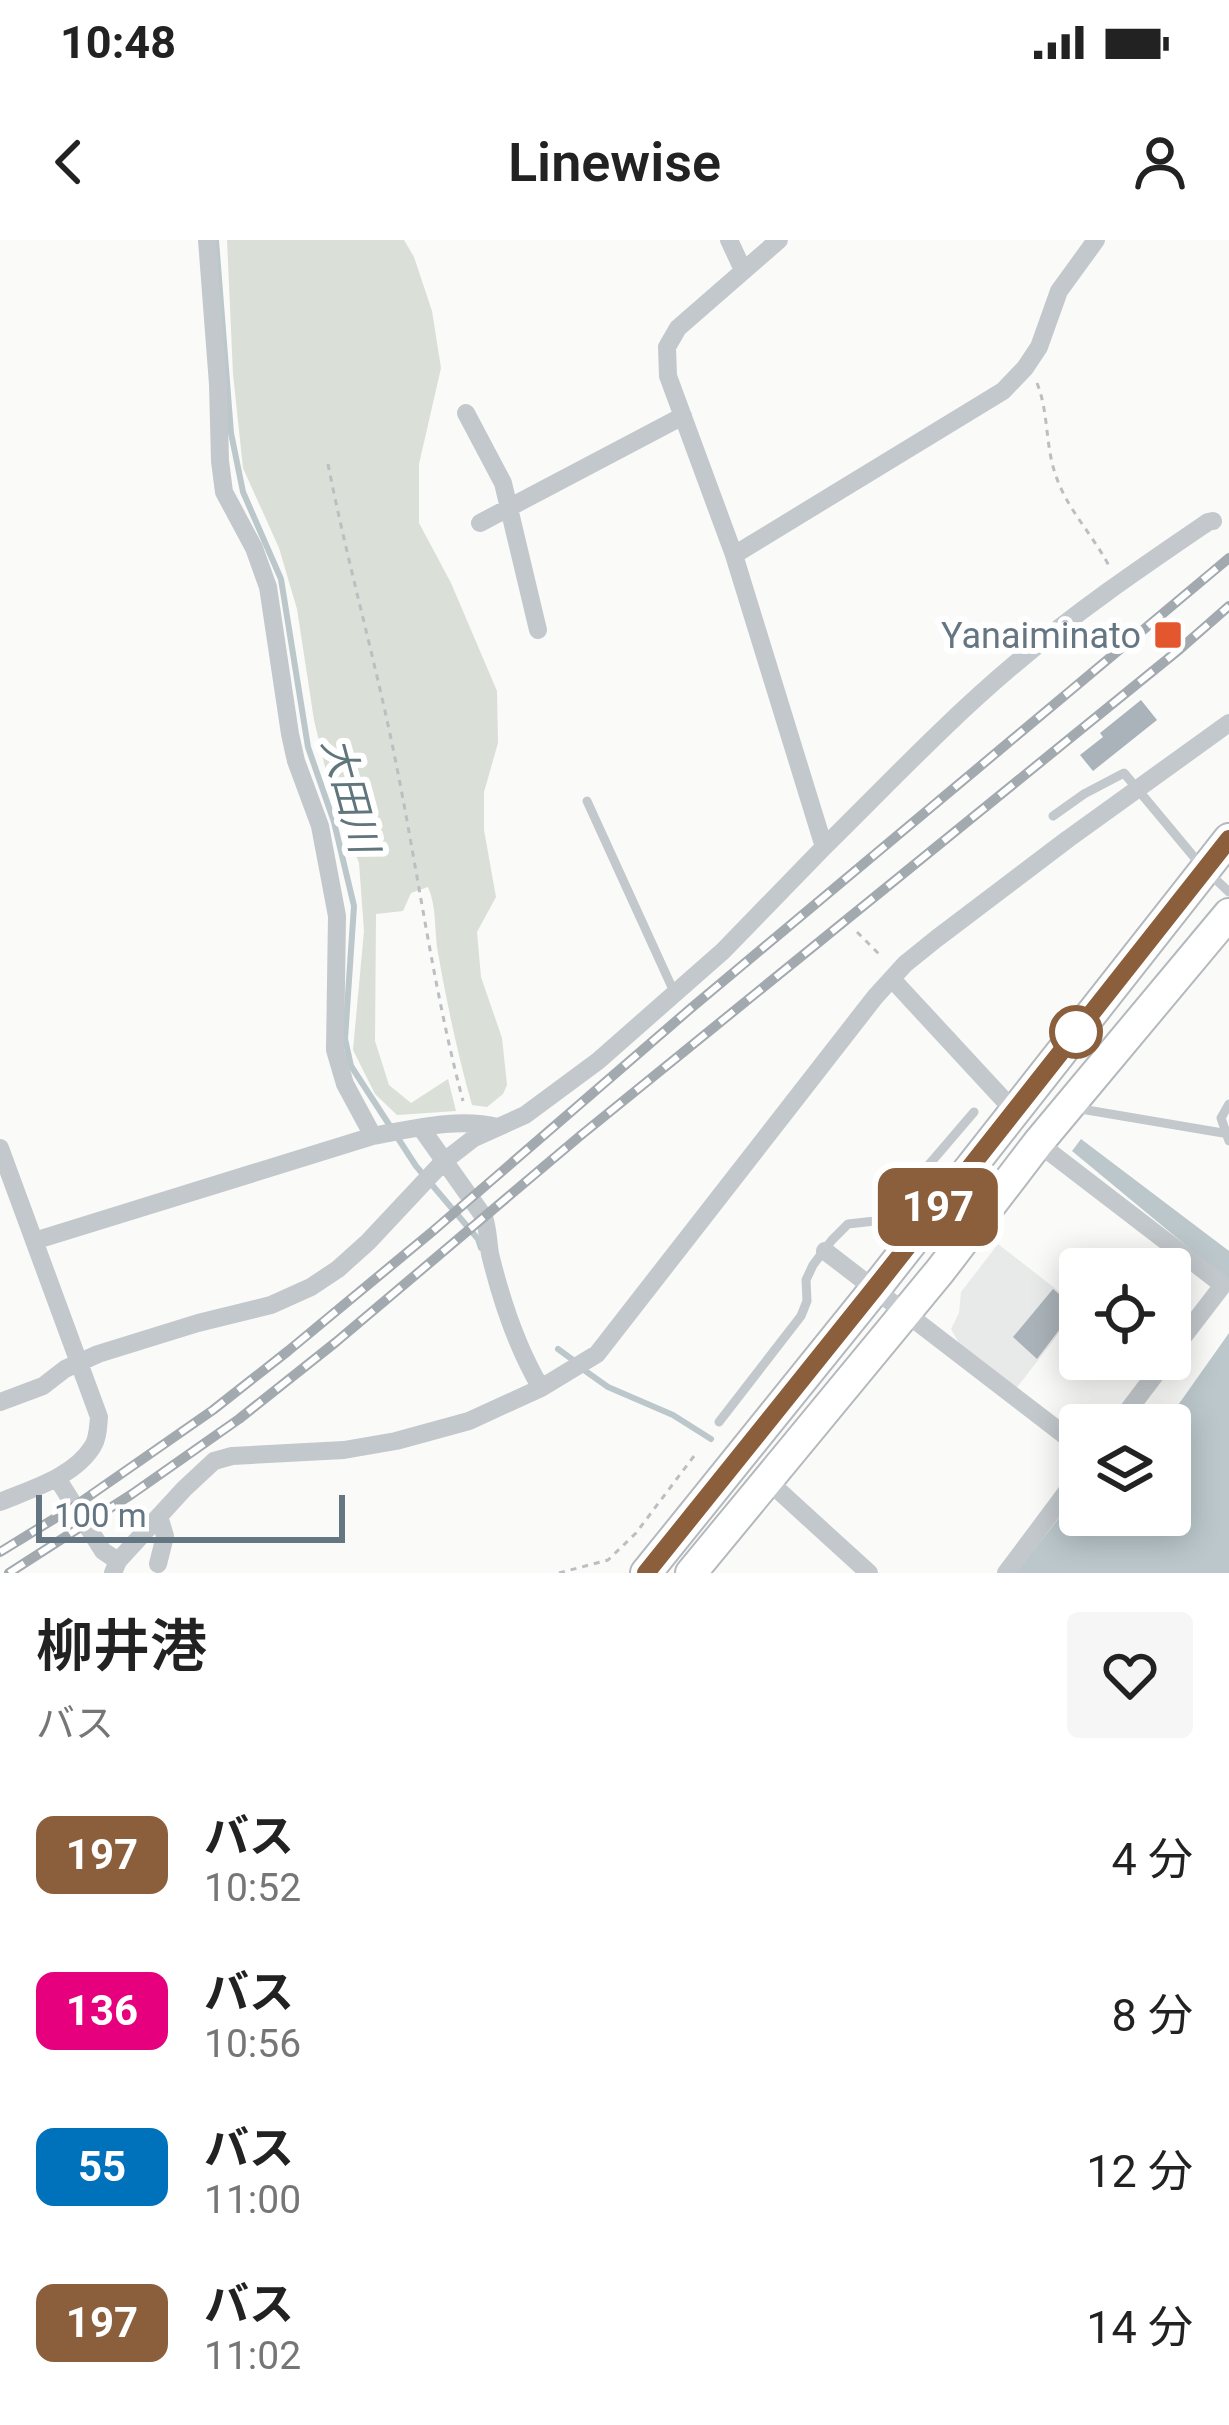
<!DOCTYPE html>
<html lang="ja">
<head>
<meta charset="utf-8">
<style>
	body { margin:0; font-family:Roboto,"Noto Sans JP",sans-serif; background:#f6f6f6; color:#222; height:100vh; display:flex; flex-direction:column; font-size:45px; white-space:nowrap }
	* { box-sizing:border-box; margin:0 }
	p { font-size:39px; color:#767676 }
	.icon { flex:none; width:66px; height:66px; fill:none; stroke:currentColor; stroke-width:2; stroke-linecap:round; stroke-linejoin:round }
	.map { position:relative; height:1333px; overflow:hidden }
	.details { display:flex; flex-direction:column; background:#fff; flex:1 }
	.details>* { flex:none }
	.badge { padding:0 24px; border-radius:18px; font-size:42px; line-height:78px }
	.controls { position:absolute; left:1059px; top:1008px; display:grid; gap:24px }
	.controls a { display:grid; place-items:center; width:132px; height:132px; border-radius:12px; background:#fff; box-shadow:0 6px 30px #0003; font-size:60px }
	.scale { position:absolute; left:36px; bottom:30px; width:309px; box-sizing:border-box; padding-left:12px; border:6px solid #657683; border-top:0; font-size:33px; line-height:42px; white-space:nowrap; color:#657683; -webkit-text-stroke:9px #fff; paint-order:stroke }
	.map>.badge { position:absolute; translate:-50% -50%; box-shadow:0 0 0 6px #fff }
	.round { display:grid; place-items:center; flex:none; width:126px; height:126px; border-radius:12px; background:#f6f6f6 }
	.summary { display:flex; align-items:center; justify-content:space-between; height:204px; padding:0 36px }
	h1 { font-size:57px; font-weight:600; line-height:90px }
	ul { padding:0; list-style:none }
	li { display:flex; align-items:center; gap:36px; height:156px; padding:0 36px }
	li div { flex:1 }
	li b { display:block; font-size:45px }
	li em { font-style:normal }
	li .badge { min-width:132px; font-weight:700; text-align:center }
	.status { display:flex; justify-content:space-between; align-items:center; height:84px; padding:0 60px; background:#fff; direction:ltr }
	.status svg { height:33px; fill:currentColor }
	header { display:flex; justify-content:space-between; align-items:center; height:156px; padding:0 36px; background:#fff; font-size:54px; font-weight:600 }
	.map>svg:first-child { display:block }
	.built { fill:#e8e9e9 }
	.green { fill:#dadfd7 }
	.water { fill:#bbc7cb }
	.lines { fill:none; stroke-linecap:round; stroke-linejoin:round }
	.stream { stroke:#bbc7cb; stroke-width:6 }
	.building { fill:#aab3b9 }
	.trunk-casing { stroke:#b4b9bd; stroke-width:34 }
	.path { stroke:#bbbfc2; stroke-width:3; stroke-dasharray:6 6; stroke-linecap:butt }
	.service { stroke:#c3c8cc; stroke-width:9 }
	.minor { stroke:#c3c8cc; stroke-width:18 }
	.trunk { stroke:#fff; stroke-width:30 }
	.rail-casing { stroke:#a2aab0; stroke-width:10 }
	.rail { stroke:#fff; stroke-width:6; stroke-dasharray:18; stroke-linecap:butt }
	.line-casing { stroke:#fff; stroke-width:27 }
	.line { stroke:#8b5e3c; stroke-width:18 }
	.poi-dot { fill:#e4572e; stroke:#fff; stroke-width:4.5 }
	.stop-dot { fill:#fff; stroke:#8b5e3c; stroke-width:6 }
	.labels { text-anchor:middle; stroke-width:12; stroke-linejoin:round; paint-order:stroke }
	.poi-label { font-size:36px; fill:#657683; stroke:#fff; text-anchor:end }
	.water-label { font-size:39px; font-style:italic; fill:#60757c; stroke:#fff }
</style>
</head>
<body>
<div class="status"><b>10:48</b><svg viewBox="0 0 49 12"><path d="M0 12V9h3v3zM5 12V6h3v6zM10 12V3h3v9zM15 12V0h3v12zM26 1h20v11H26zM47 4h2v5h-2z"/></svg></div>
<header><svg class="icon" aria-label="back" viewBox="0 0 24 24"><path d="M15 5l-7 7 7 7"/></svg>Linewise<svg class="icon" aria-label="person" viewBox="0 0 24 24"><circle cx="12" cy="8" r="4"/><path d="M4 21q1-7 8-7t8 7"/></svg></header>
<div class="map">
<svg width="1229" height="1333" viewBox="0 0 1229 1333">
	<rect width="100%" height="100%" fill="#fafaf8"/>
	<path class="built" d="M998,1004L1079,1067L1015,1150L960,1105L951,1089L959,1073L961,1052Z"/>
	<path class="green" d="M227,0H404L414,17L432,71L441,128L419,224V283L451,343L497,451L498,503L484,552V590L496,657L477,692L481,737L502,798L507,845L503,854L487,867L472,865C458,816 447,764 438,713C434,691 437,667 428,647L411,653L403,671L376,674L375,801L389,845L411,863L448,839L456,871L397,875L375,854L353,810L364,691L359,623L329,544L314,480L297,369L279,308L243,228L233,134Z"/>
	<path class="water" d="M1081,899L1229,1011V1041L1072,911Z
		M1229,1093V1333H1016L1076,1256L1080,1259V1275H1170V1185H1164Z"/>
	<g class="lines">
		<path class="stream" d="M216,0L231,193L243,252L281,339L308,507L334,582L354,666L345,799L351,826L416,926L478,999L481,1008
			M558,1109L573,1120
			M584,1130L608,1147L673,1175L711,1199"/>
	</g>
	<path class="building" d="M1141,460L1157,480L1093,531L1080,515L1103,497L1100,493Z
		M1053,1049L1076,1068L1037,1119L1013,1097Z"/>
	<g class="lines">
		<g class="trunk-casing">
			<path id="trunk" d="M646,1333L875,1049L1229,599
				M691,1333L940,1031L1038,903L1229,674"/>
		</g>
		<path class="path" d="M1037,143C1049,173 1045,206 1056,236C1067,269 1093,295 1109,326
			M328,224C348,326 377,426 397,528C419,639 434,752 463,861
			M857,692L882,717
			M559,1333L608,1320L636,1293L697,1212"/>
		<path class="service" d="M587,561L675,754
			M1053,576L1084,554L1124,533L1199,623
			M1211,635L1229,652
			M1229,864L1221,878L1229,901
			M1075,868L1229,894
			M719,1182L801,1076L807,1061L806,1040L813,1025L832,1000L848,984L875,981L891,969L974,872"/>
		<path class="minor" d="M207,0L218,144L220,221L224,252L254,308L268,347L290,494L296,521L320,586L337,676L335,810L345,844L373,896
			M729,0L743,30
			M466,173L503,243L538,390
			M480,283L683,176
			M734,315L1003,151L1025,128L1039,107L1059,51L1096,0
			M824,607C887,545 948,480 1016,423C1077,371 1142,327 1208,282L1213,281
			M892,739L1014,871
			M421,888L484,977C488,989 488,1001 490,1014C501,1059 517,1108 541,1148
			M1038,903L1223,1045L1170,1114
			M0,908L99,1177C98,1187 98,1198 93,1206C74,1237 31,1249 0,1262
			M34,1001L373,896C412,889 459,877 497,887
			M825,1011L1080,1207
			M0,1162L43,1146L65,1129L98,1114L198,1083L271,1065L311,1047L338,1029L368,1002L443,922L474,898L525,875L598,821L723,711L824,607L734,315L668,136L667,107L678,88L779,0
			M1117,1185L1167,1119
			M57,1238L103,1311L118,1321L113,1333
			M767,1240L869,1333
			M118,1321L184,1249L214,1221L232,1216L344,1210L396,1201L469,1181L541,1148L597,1114L875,757L905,724L936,699L1068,599L1229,483
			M158,1324L165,1296L159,1276
			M1006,1333L1080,1234"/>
		<use href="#trunk" class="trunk"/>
		<g class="rail-casing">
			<path id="rail" d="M0,1312L75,1266L213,1170L288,1111L433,991L690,769L1229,318
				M9,1333L132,1254L239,1179L336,1102L580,896L1180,409L1229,366"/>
		</g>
		<use href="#rail" class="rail"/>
	</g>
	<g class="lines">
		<g class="line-casing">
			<path id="line" d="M646,1333L874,1049L1229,599"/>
		</g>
		<use href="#line" class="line"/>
	</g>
	<rect class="poi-dot" x="1153" y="380" width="30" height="30" rx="6"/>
	<circle class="stop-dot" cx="1076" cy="792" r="24"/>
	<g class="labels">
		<g class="poi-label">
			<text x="1141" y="408">Yanaiminato</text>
		</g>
		<g class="water-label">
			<text transform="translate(351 555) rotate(75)" y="14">大田川</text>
		</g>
	</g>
</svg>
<div class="controls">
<a><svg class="icon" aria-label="locate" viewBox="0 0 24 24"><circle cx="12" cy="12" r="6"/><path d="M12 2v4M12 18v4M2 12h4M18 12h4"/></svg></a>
<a><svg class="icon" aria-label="layers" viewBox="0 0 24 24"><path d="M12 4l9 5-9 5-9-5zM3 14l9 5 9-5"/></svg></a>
</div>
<div class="scale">100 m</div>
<b class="badge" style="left:938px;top:967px;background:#8b5e3c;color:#fff">197</b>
</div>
<section class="details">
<div class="summary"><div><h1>柳井港</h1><p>バス</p></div><a class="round"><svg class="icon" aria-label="heart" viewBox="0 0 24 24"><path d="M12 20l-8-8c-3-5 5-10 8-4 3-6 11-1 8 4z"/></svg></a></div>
<ul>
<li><span class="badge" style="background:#8b5e3c;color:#fff">197</span><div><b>バス</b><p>10:52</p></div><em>4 分</em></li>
<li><span class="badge" style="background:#e6007e;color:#fff">136</span><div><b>バス</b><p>10:56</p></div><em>8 分</em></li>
<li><span class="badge" style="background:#0072bc;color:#fff">55</span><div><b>バス</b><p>11:00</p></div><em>12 分</em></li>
<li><span class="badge" style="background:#8b5e3c;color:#fff">197</span><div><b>バス</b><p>11:02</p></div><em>14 分</em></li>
</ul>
</section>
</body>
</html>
